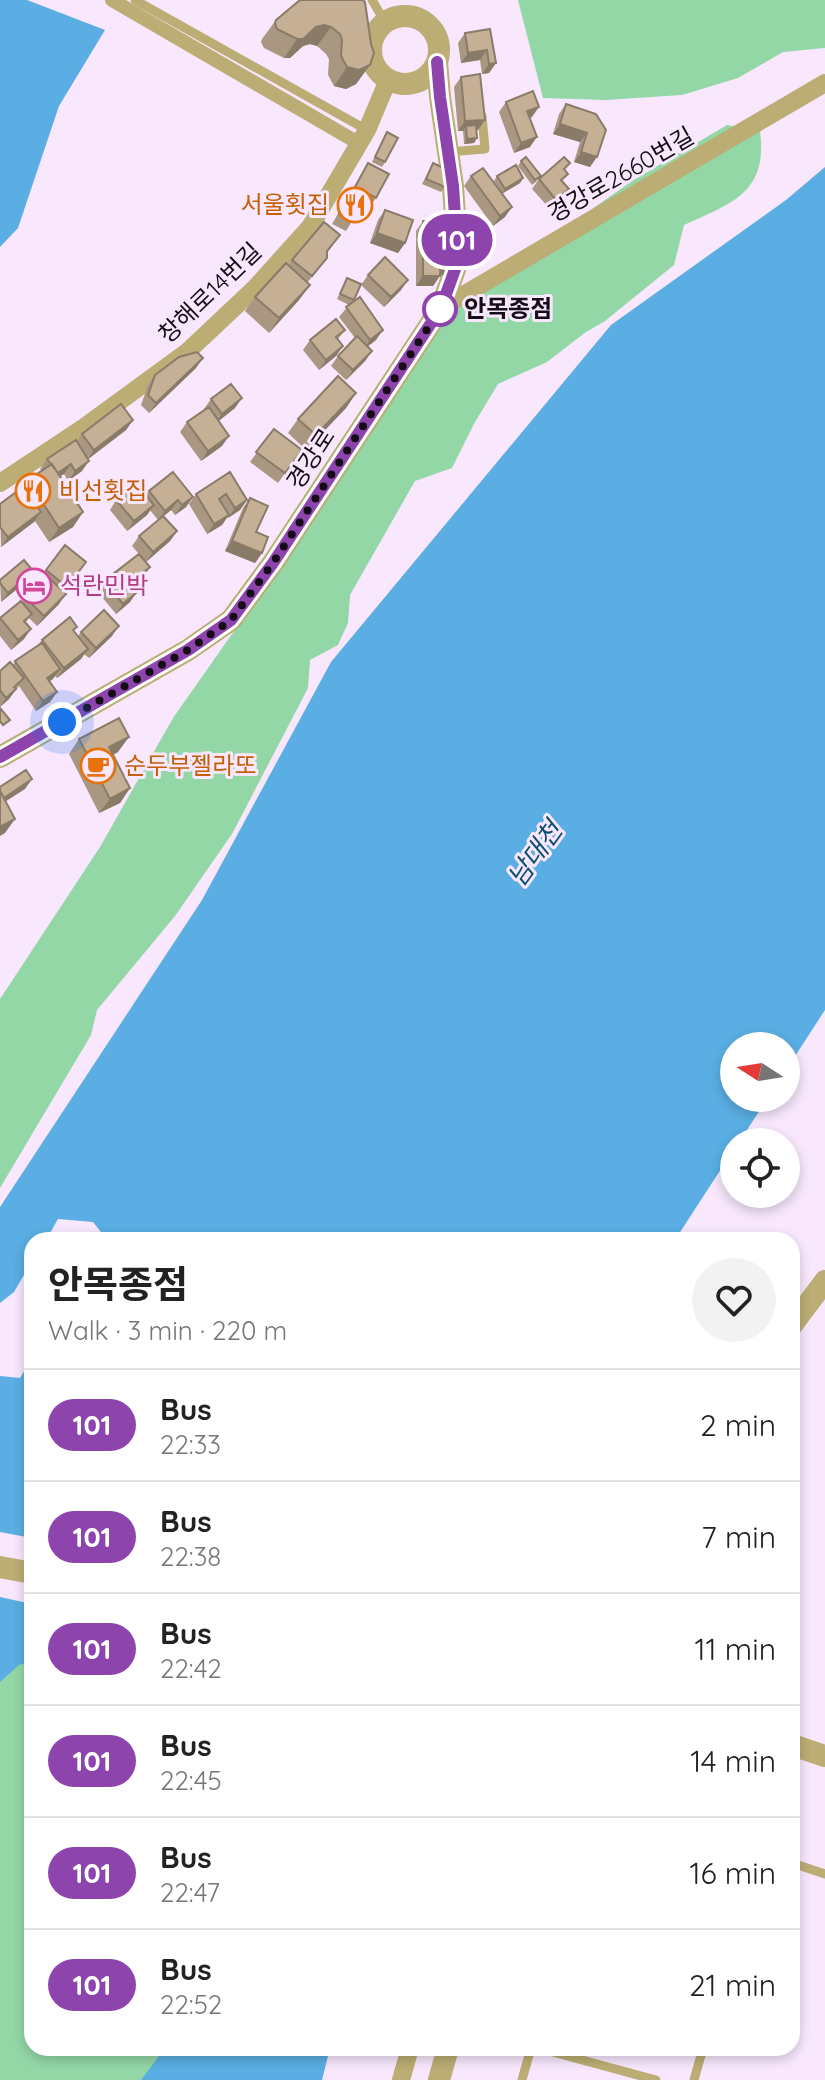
<!DOCTYPE html>
<html lang="en">
<head>
<meta charset="utf-8">
<style>
	body { margin:0; font-family:Quicksand,"Noto Sans KR",sans-serif; background:#f2f2f2; color:#222; height:100vh; display:flex; flex-direction:column; font-size:30px; white-space:nowrap }
	* { box-sizing:border-box; margin:0 }
	p { font-size:26px; color:#767676 }
	.icon { flex:none; width:44px; height:44px; fill:none; stroke:currentColor; stroke-width:2; stroke-linecap:round; stroke-linejoin:round }
	.map { position:relative; flex:1; overflow:hidden }
	.details { position:absolute; left:24px; top:1232px; width:776px; height:824px; display:flex; flex-direction:column; background:#fff; border-radius:24px; box-shadow:0 4px 12px #0003 }
	.details>* { flex:none }
	.badge { padding:0 16px; border-radius:26px; font-size:28px; line-height:52px }
	.needle { width:52px; rotate:282deg }
	.fabs { position:absolute; left:720px; top:1032px; display:grid; gap:16px }
	.fabs a { display:grid; place-items:center; width:80px; height:80px; border-radius:50%; background:#fff; box-shadow:0 4px 12px #0003; font-size:40px }
	.you { position:absolute; width:40px; height:40px; margin:-20px; border:6px solid #fff; border-radius:50%; background:#1a73e8; box-shadow:0 0 0 12px #1a73e833 }
	.map>.badge { position:absolute; translate:-50% -50%; box-shadow:0 0 0 4px #fff }
	.round { display:grid; place-items:center; flex:none; width:84px; height:84px; border-radius:42px; background:#f2f2f2 }
	.head { display:flex; align-items:center; justify-content:space-between; height:136px; padding:0 24px }
	h1 { font-size:38px; font-weight:700; line-height:60px }
	ul { padding:0; list-style:none }
	li { display:flex; align-items:center; gap:24px; height:112px; padding:0 24px; border-top:2px solid #e0e0e0 }
	li div { flex:1 }
	li b { display:block; font-size:30px }
	li em { font-style:normal }
	li .badge { min-width:88px; font-weight:700; text-align:center }
	.map>svg:first-child { display:block }
	.green { fill:#93d7a6 }
	.water { fill:#5aaee3 }
	.pier { fill:#f8e7fd }
	.lines { fill:none; stroke-linecap:round; stroke-linejoin:round }
	.service { stroke:#bbad73; stroke-width:9 }
	.pedestrian { stroke:#bbad73; stroke-width:14 }
	.minor { stroke:#bbad73; stroke-width:18 }
	.tertiary { stroke:#bbad73; stroke-width:22 }
	.wall { fill:#a99781 }
	.shaded-wall { fill:#8a7b69 }
	.building { fill:#c5b096; stroke:#8a7b69; stroke-width:2 }
	.line-casing { stroke:#fff; stroke-width:18 }
	.line { stroke:#8e44ad; stroke-width:12 }
	.walk { stroke:#140d16; stroke-width:8; stroke-dasharray:0 14.4 }
	.stop-dot { fill:#fff; stroke:#8e44ad; stroke-width:4 }
	.labels { text-anchor:middle; stroke-width:6; stroke-linejoin:round; paint-order:stroke }
	.street-label { font-size:24px; fill:#140d16; stroke:#f8e7fd }
	.food-label { font-size:24px; fill:#c56008; stroke:#f8e7fd; text-anchor:start }
	.stop-label { font-size:24px; font-weight:bold; fill:#140d16; stroke:#f8e7fd; text-anchor:start }
	.hotel-label { font-size:24px; fill:#b23c85; stroke:#f8e7fd; text-anchor:start }
	.water-label { font-size:26px; font-style:italic; fill:#0c4f72; stroke:#f8e7fd }
</style>
</head>
<body>
<div class="map">
<svg width="825" height="2080" viewBox="0 0 825 2080">
	<rect width="100%" height="100%" fill="#f8e7fd"/>
	<path class="green" d="M518,0H825V48L783,52L738,78L682,95L605,100L543,98Z
		M727,125L760,131C768,193 732,203 684,225L674,265L605,321L586,332L547,362L498,384L475,422L452,468L415,481L350,595L348,623L338,645L310,660L308,688L232,834L175,916L97,1010L91,1035L0,1188V999L100,847L173,718L291,550L444,313L632,181Z
		M32,1623V2048H202L175,2080H0V1653Z"/>
	<path class="water" d="M0,0H27L105,30L59,106L18,228L0,247Z
		M825,167V1010L786,1070V1046H734V1098H768L739,1142H734V1149L675,1240H104L105,1237L93,1222L58,1219L46,1240H32V1261L14,1292L0,1303V1207L202,900L331,662L611,325L786,200Z
		M32,1358V1662L19,1665L0,1682V1376L20,1378Z
		M165,2048H330L322,2080H141Z"/>
	<path class="pier" d="M0,1532L32,1538V1604L0,1597Z"/>
	<g class="lines">
		<path class="service" d="M135,0L367,130
			M372,0L385,22
			M448,152L485,149L482,116
			M792,1863L825,1874
			M538,2048L656,2080
			M522,2080L531,2048
			M694,2080L703,2048"/>
		<path class="pedestrian" d="M112,0L360,144"/>
		<path class="minor" d="M441,308L825,83
			M0,483L83,428L187,352L255,288L310,227L367,130L388,80
			M401,2080L410,2048"/>
		<path class="tertiary" d="M371 50a34 34 0 1 1 68 0a34 34 0 1 1-68 0Z
			M0,757L188,650L231,620L273,563L441,308L458,261L453,186L440,97L437,62
			M792,1325L825,1281
			M0,1567L32,1573
			M792,1745L825,1756
			M439,2080L448,2048"/>
	</g>
	<path class="wall" d="M363,0L370,65L356,84L346,89L334,86L328,75L329,59L326,54L317,46L310,44L303,46L290,58H284L264,48L261,42L262,39L276,20Z
		M490,29L496,63L489,73L482,74L480,60L461,63L458,43L465,33Z
		M461,77L478,130H476L477,138L474,143L464,144L463,131H458L454,87Z
		M506,102L532,117L530,118V147L514,153L499,112Z
		M566,104L596,114L590,167L574,162L580,142L553,134L559,114Z
		M387,132L385,162L382,167L372,162Z
		M521,161L537,181L532,185L518,166Z
		M368,163L376,198L369,208L362,205L346,231L332,224Z
		M433,163L445,187L441,192L422,184Z
		M565,171L568,174L562,181L569,189L562,199L550,209L532,189L539,179Z
		M471,176L499,189L494,181L497,176L523,178L520,183L502,194L505,217L493,226L464,186Z
		M385,210L405,243L398,253L370,243L378,220Z
		M423,221L441,245L447,275H440L433,286H416V231Z
		M333,245L327,253V258L307,283L310,285L299,300L269,333L245,311L255,297L288,265L292,260Z
		M368,275L401,290L384,307L361,285Z
		M347,278L354,300L352,303L376,340L368,346L372,351L365,361L346,380L331,366L338,356L355,338L339,317L349,305L337,299Z
		M345,330L338,339L343,346L336,356L319,370L303,350L310,340Z
		M196,368L149,413L141,405L148,385L155,375Z
		M356,393L346,408L306,450L288,433L298,419Z
		M211,399L235,408L218,421L222,446L201,461L180,432L187,422L204,410V409Z
		M133,420L126,430L88,459L82,471L68,481L64,474L60,476L83,512L73,527L49,542L35,521L1,547L0,504L23,487L28,480L42,471L40,469L47,459L77,442L82,434Z
		M274,429L302,450L278,483L250,462Z
		M230,472L247,500L240,510L228,518L227,517L222,525L207,534L189,504L196,494Z
		M149,491L193,497L186,507L175,515L171,510L163,516L177,531L170,541L146,562L150,567L143,577L132,586L130,602L116,614L97,591L104,581L139,554L132,546L139,536L158,520L150,510L147,515L127,531L110,510L116,500L146,495Z
		M250,498L262,553L255,563L225,551L243,508Z
		M86,562L64,592L59,604L37,626L29,618L25,623L24,639L11,650L0,636V619L22,602L41,581L39,580L46,570Z
		M0,580L27,581L1,602Z
		M74,632L78,636L81,632L112,636L89,658L84,654L81,659L57,678L55,676L50,681L57,692L50,702L36,711L19,686L9,699L0,707V671L13,665L15,661L38,645L42,640Z
		M79,739L118,752L113,755L130,788L120,803L99,813L69,754Z"/>
	<path class="shaded-wall" d="M324,25L331,27L317,46L310,44L303,46L290,58H284L297,39L316,27Z
		M487,50L480,60L461,63L468,53Z
		M496,63L489,73L482,74L489,64Z
		M370,65L356,84L346,89L334,86L347,67Z
		M539,107L532,117L520,121L527,111Z
		M485,120L478,130L466,131V126L463,131H458L465,121Z
		M560,124L587,133L580,142L553,134Z
		M537,137L530,147L514,153L521,143Z
		M477,138L474,143L464,144L467,139Z
		M581,152L597,157L590,167L574,162Z
		M523,178L520,183L501,194L505,189Z
		M569,189L562,199L550,209L556,200Z
		M512,207L505,217L493,226L500,216Z
		M377,233L405,243L398,253L370,243Z
		M439,269L451,270L447,275L435,274Z
		M423,276H440L433,286H416Z
		M408,280L401,290L384,307L391,297Z
		M310,285L299,300L269,333L279,318Z
		M383,330L376,340L363,350L370,340Z
		M343,346L336,356L319,370L326,360Z
		M372,351L365,361L346,380L353,370Z
		M203,358L196,368L149,413L156,403Z
		M356,393L346,408L306,450L316,435Z
		M242,398L235,408L215,424L222,414Z
		M133,420L126,430L87,460L94,450Z
		M229,436L222,446L201,461L208,451Z
		M89,461L82,471L68,481L75,471Z
		M71,464L64,474L49,483L56,473Z
		M193,497L186,507L175,515L182,505Z
		M178,500L171,510L158,521L165,511Z
		M247,500L240,510L228,518L235,508Z
		M154,505L147,515L127,531L134,521Z
		M41,512L34,522L1,547L8,537Z
		M83,512L73,527L49,542L59,528Z
		M229,515L222,525L207,534L214,524Z
		M177,531L170,541L146,562L153,552Z
		M232,541L262,553L255,563L225,551Z
		M150,567L143,577L123,593L130,583Z
		M33,571L27,581L1,602L8,593Z
		M137,592L130,602L116,614L123,604Z
		M66,594L59,604L37,626L44,616Z
		M119,626L112,636L89,658L96,648Z
		M31,629L24,639L11,650L18,640Z
		M88,649L81,659L57,678L64,668Z
		M60,669L53,679L40,688L47,678Z
		M16,689L9,699L0,707L6,698Z
		M57,692L50,702L36,711L43,701Z
		M129,737L118,752L99,762L109,747Z
		M32,779L25,789L0,805L3,798Z
		M130,788L120,803L99,813L110,799Z
		M15,819L5,833L0,836V827Z"/>
	<path class="building" d="M300,0H363L365,2L371,44L374,53L370,65L359,70L347,67L341,56L342,40L340,34L331,27L324,25L316,27L303,39H297L277,29L275,23L276,20Z
		M490,29L496,63L489,64L487,50L468,53L465,33Z
		M480,74L485,120L465,121L461,77Z
		M533,91L539,107L527,111L537,137L521,143L506,102Z
		M566,104L596,114L606,130L597,157L581,152L587,133L560,124Z
		M476,125L477,138L467,139L466,126Z
		M387,132L398,138L385,162L375,157Z
		M526,157L541,176L535,180L521,161Z
		M564,157L570,163L564,169L568,174L561,180L569,189L556,200L539,179Z
		M368,163L389,174L376,198L355,187Z
		M433,163L452,172L445,187L426,179Z
		M516,165L523,178L505,189L497,176Z
		M483,168L512,207L500,216L471,176Z
		M351,193L364,201L353,222L339,214Z
		M385,210L413,220L405,243L377,233Z
		M423,221H441L440,276H423Z
		M324,222L340,235L327,251V258L312,276L292,260Z
		M441,245L451,246V270L440,269Z
		M385,257L408,280L391,297L368,275Z
		M286,263L310,285L279,318L255,297Z
		M347,278L361,284L354,300L340,294Z
		M360,297L383,330L370,340L346,307Z
		M336,319L345,330L336,337L343,346L326,360L310,340Z
		M357,336L372,351L353,370L338,356Z
		M197,352L203,358L156,403L148,395L155,375L179,357Z
		M338,376L356,393L316,435L298,419Z
		M231,384L242,398L222,414L211,399Z
		M121,404L133,420L94,450L82,434Z
		M209,407L229,436L208,451L187,422Z
		M274,429L302,450L285,473L256,452Z
		M76,440L89,461L75,471L71,464L58,473L47,459Z
		M52,464L83,512L59,528L28,480Z
		M173,472L193,497L182,505L178,500L165,511L149,491Z
		M230,472L247,500L235,508L226,494L219,499L229,515L214,524L196,494Z
		M136,483L154,505L134,521L116,500Z
		M23,487L41,512L8,537L0,527V504Z
		M250,498L268,506L256,532L268,537L262,553L232,541Z
		M163,516L177,531L153,552L139,536Z
		M65,545L86,562L67,587L46,570Z
		M139,554L150,567L130,583L137,592L123,604L104,581Z
		M24,560L33,571L8,593L0,583V580Z
		M46,575L66,594L44,616L25,597Z
		M21,601L32,614L24,621L31,629L18,640L0,618Z
		M104,610L119,626L96,648L81,632Z
		M70,617L77,627L73,630L88,649L64,668L42,640Z
		M42,643L60,669L47,678L57,692L43,701L15,661Z
		M10,662L24,678L14,687L16,689L6,698L0,690V671Z
		M0,708L10,720L3,725L0,721Z
		M119,718L129,737L109,747L130,788L110,799L79,739Z
		M26,770L32,779L4,798L0,791V787Z
		M0,791L15,819L0,827Z"/>
	<g class="lines">
		<g class="line-casing">
			<path id="line" d="M0,757L188,650L231,620L273,563L441,308L458,261L453,186L440,97L437,62"/>
		</g>
		<use href="#line" class="line"/>
		<path class="walk" d="M62,722L188,650L231,620L273,563L441,308L440,309"/>
	</g>
	<defs>
		<g id="restaurant-ring" transform="scale(1.8)"><circle r="9.5" fill="#f8e7fd" stroke="#e8710a" stroke-width="1.5"/><path d="M-5-6h1v4h1v-4h1v4h1v-4h1v5L-1.5 .5V6h-2V.5L-5-1ZM5-6V6H3V1.5H1.5Q1.5-4 5-6Z" fill="#e8710a"/></g>
		<g id="hotel-ring" transform="scale(1.8)"><circle r="9.5" fill="#f8e7fd" stroke="#d1479c" stroke-width="1.5"/><path d="M-6-4.5h1.5V1H6V5H4.5V3h-9V5H-6ZM-4 0a1.8 1.8 0 1 1 3.6 0ZM.5 0V-2.5h3Q6-2.5 6 0Z" fill="#d1479c"/></g>
		<g id="cafe-ring" transform="scale(1.8)"><circle r="9.5" fill="#f8e7fd" stroke="#e8710a" stroke-width="1.5"/><path d="M-5.5-4.5H6V0H3Q3 3.5 0 3.5H-2.5Q-5.5 3.5-5.5 0ZM3-3.2v2h1.7v-2ZM-6 4.5H4V6H-6Z" fill="#e8710a"/></g>
	</defs>
	<g fill-rule="evenodd">
		<use href="#restaurant-ring" x="355" y="205"/>
		<use href="#restaurant-ring" x="33" y="491"/>
		<use href="#hotel-ring" x="34" y="586"/>
		<use href="#cafe-ring" x="98" y="766"/>
	</g>
	<circle class="stop-dot" cx="440" cy="309" r="16"/>
	<g class="labels">
		<g class="street-label">
			<text transform="translate(621 175) rotate(-30)" y="8">경강로2660번길</text>
			<text transform="translate(210 293) rotate(-44)" y="8">창해로14번길</text>
			<text transform="translate(311 459) rotate(-57)" y="8">경강로</text>
		</g>
		<g class="food-label">
			<text x="329" y="213" text-anchor="end">서울횟집</text>
			<text x="59" y="499">비선횟집</text>
			<text x="124" y="774">순두부젤라또</text>
		</g>
		<g class="stop-label">
			<text x="464" y="317">안목종점</text>
		</g>
		<g class="hotel-label">
			<text x="60" y="594">석란민박</text>
		</g>
		<g class="water-label">
			<text transform="translate(535 854) rotate(-54)" y="9">남대천</text>
		</g>
	</g>
</svg>
<div class="fabs">
<a><svg class="needle" viewBox="-14 -14 28 28"><path d="M0-13l5 13h-10z" fill="#e53935"/><path d="M0 13l5-13h-10z" fill="#767676"/></svg></a>
<a><svg class="icon" aria-label="locate" viewBox="0 0 24 24"><circle cx="12" cy="12" r="6"/><path d="M12 2v4M12 18v4M2 12h4M18 12h4"/></svg></a>
</div>
<div class="you" style="left:62px;top:722px"></div>
<b class="badge" style="left:457px;top:240px;background:#8e44ad;color:#fff">101</b>
<section class="details">
<div class="head"><div><h1>안목종점</h1><p>Walk · 3 min · 220 m</p></div><a class="round"><svg class="icon" aria-label="heart" viewBox="0 0 24 24"><path d="M12 20l-8-8c-3-5 5-10 8-4 3-6 11-1 8 4z"/></svg></a></div>
<ul>
<li><span class="badge" style="background:#8e44ad;color:#fff">101</span><div><b>Bus</b><p>22:33</p></div><em>2 min</em></li>
<li><span class="badge" style="background:#8e44ad;color:#fff">101</span><div><b>Bus</b><p>22:38</p></div><em>7 min</em></li>
<li><span class="badge" style="background:#8e44ad;color:#fff">101</span><div><b>Bus</b><p>22:42</p></div><em>11 min</em></li>
<li><span class="badge" style="background:#8e44ad;color:#fff">101</span><div><b>Bus</b><p>22:45</p></div><em>14 min</em></li>
<li><span class="badge" style="background:#8e44ad;color:#fff">101</span><div><b>Bus</b><p>22:47</p></div><em>16 min</em></li>
<li><span class="badge" style="background:#8e44ad;color:#fff">101</span><div><b>Bus</b><p>22:52</p></div><em>21 min</em></li>
</ul>
</section>
</div>
</body>
</html>
